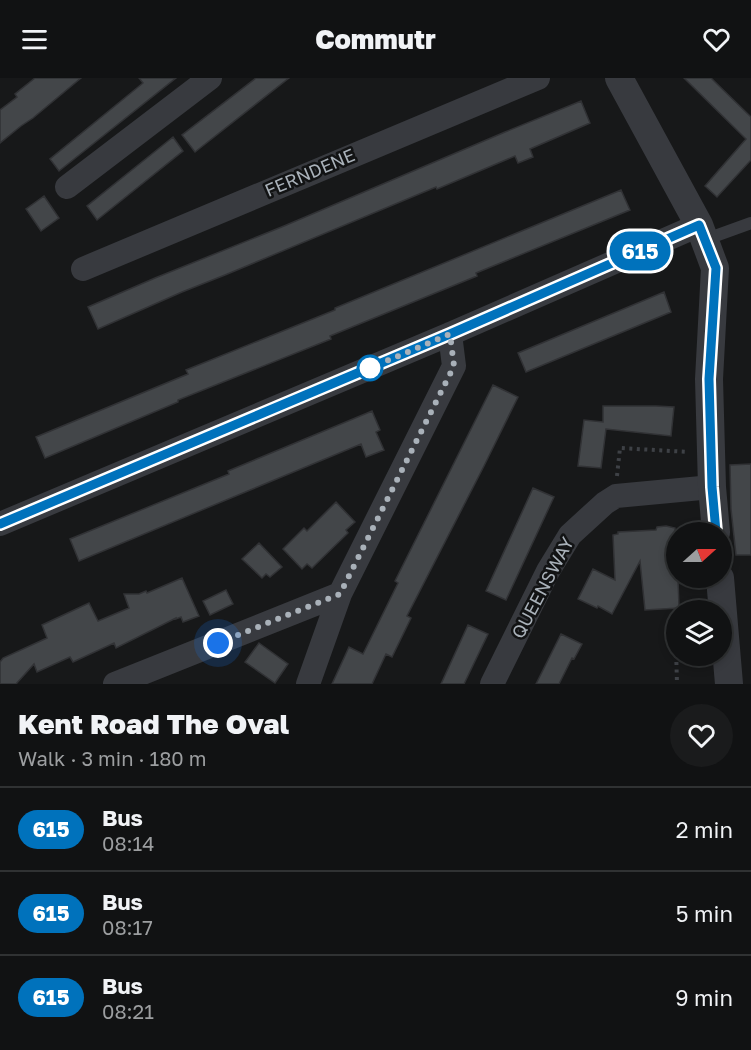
<!DOCTYPE html>
<html lang="en">
<head>
<meta charset="utf-8">
<style>
	body { margin:0; font-family:"Golos Text",sans-serif; background:#1a1b1c; color:#f1f3f6; height:100vh; display:flex; flex-direction:column; font-size:22px; white-space:nowrap }
	* { box-sizing:border-box; margin:0 }
	p { font-size:20px; color:#9c9ea0 }
	.icon { flex:none; width:33px; height:33px; fill:none; stroke:currentColor; stroke-width:2; stroke-linecap:round; stroke-linejoin:round }
	.map { position:relative; height:606px; overflow:hidden }
	.sheet { display:flex; flex-direction:column; background:#111213; flex:1 }
	.sheet>* { flex:none }
	.badge { padding:0 12px; border-radius:20px; font-size:21px; line-height:39px }
	.needle { width:39px; rotate:69deg }
	.controls { position:absolute; left:666px; top:444px; display:grid; gap:12px }
	.controls a { display:grid; place-items:center; width:66px; height:66px; border-radius:50%; background:#111213; box-shadow:0 3px 9px #0003,0 0 0 2px #303233; font-size:30px }
	.you { position:absolute; width:30px; height:30px; margin:-15px; border:4px solid #fff; border-radius:50%; background:#1a73e8; box-shadow:0 0 0 9px #1a73e833 }
	.map>.badge { position:absolute; translate:-50% -50%; box-shadow:0 0 0 3px #fff }
	.round { display:grid; place-items:center; flex:none; width:63px; height:63px; border-radius:32px; background:#1a1b1c }
	.overview { display:flex; align-items:center; justify-content:space-between; height:102px; padding:0 18px }
	h1 { font-size:28px; font-weight:800; line-height:45px }
	ul { padding:0; list-style:none }
	li { display:flex; align-items:center; gap:18px; height:84px; padding:0 18px; border-top:2px solid #303233 }
	li div { flex:1 }
	li b { display:block; font-size:22px }
	li em { font-style:normal }
	li .badge { min-width:66px; font-weight:700; text-align:center }
	header { display:flex; justify-content:space-between; align-items:center; height:78px; padding:0 18px; background:#111213; font-size:27px; font-weight:800 }
	.map>svg:first-child { display:block }
	.building { fill:#434649; stroke:#313235; stroke-width:1.5 }
	.lines { fill:none; stroke-linecap:round; stroke-linejoin:round }
	.path { stroke:#3e4146; stroke-width:4; stroke-dasharray:3 4.5; stroke-linecap:butt }
	.service { stroke:#383a3f; stroke-width:12 }
	.minor { stroke:#383a3f; stroke-width:24 }
	.tertiary { stroke:#383a3f; stroke-width:28 }
	.line-casing { stroke:#fff; stroke-width:14 }
	.line { stroke:#0072bc; stroke-width:9 }
	.walk { stroke:#a9b1b9; stroke-width:6; stroke-dasharray:0 10.8 }
	.stop-dot { fill:#fff; stroke:#0072bc; stroke-width:3 }
	.labels { text-anchor:middle; stroke-width:5; stroke-linejoin:round; paint-order:stroke }
	.street-label { font-size:18px; fill:#a9b1b9; stroke:#121314 }
</style>
</head>
<body>
<header><svg class="icon" aria-label="menu" viewBox="0 0 24 24"><path d="M4 6h16M4 12h16M4 18h16"/></svg>Commutr<svg class="icon" aria-label="heart" viewBox="0 0 24 24"><path d="M12 20l-8-8c-3-5 5-10 8-4 3-6 11-1 8 4z"/></svg></header>
<div class="map">
<svg width="751" height="606" viewBox="0 0 751 606">
	<rect width="100%" height="100%" fill="#171819"/>
	<path class="building" d="M35,0H81L33,40L21,48L0,65V32L17,19L15,16Z
		M139,0H176L59,93L50,81L143,5Z
		M256,0H289L195,74L182,57Z
		M684,0H711L751,39V82L717,119L705,108L746,61Z
		M581,23L590,45L530,71L533,79L518,85L515,78L437,111L436,109L225,197L182,214L98,251L88,229L155,200L284,148L505,54Z
		M173,59L183,73L97,142L87,128Z
		M621,112L630,132L476,195L477,198L330,258L331,261L178,322V324L45,380L36,359L188,296L186,292L335,232V230Z
		M44,118L59,140L41,153L26,131Z
		M664,214L671,234L526,294L518,275Z
		M493,307L518,319L484,388L407,538L411,540L392,579L386,576L372,606H332L349,569L363,576L398,505L395,503Z
		M603,328H656L674,329L671,358L606,351L601,390L578,388L584,342L603,344Z
		M372,333L380,352L376,354L384,372L366,379L361,366L79,483L70,461L229,396L228,393Z
		M751,386V477H736L731,431L730,387Z
		M533,410L554,419L506,522L486,513Z
		M336,424L355,444L346,452L348,455L312,490L307,486L302,491L283,471L304,450L307,453Z
		M666,448L675,450L676,500H678L679,530L645,532L640,483L612,536L598,528L597,530L578,521L593,491L615,502L613,457L618,456V454L656,452L657,449Z
		M259,465L282,489L270,499L266,496L262,500L242,481Z
		M182,500L199,538L183,544L181,539L176,541V540L116,570L114,565L73,584L70,579L37,594L34,586L16,606H0V584L3,580L47,560L42,547L89,525L98,543L129,530L124,516H139L146,513L147,515Z
		M226,512L233,526L210,537L203,523Z
		M468,547L488,556L464,606H441Z
		M561,556L582,566L574,581L572,580L559,606H536Z
		M259,565L288,586L275,605L245,584Z"/>
	<g class="lines">
		<path class="path" d="M617,398L620,370L689,374
			M676,569L677,606"/>
		<path class="service" d="M704,162L751,145"/>
		<path class="minor" d="M67,109L210,0
			M83,191L538,0
			M0,446L450,256L699,147
			M115,606L340,516L454,288L450,256
			M308,606L340,516
			M492,606L548,493L570,457L605,425L616,418L712,409"/>
		<path class="tertiary" d="M619,0L699,147L715,190L709,301L712,409L716,454
			M720,500L729,606"/>
	</g>
	<g class="lines">
		<g class="line-casing">
			<path id="line" d="M0,446L450,256L699,147L716,190L709,301L712,409L716,454"/>
		</g>
		<use href="#line" class="line"/>
		<path class="walk" d="M218,565L340,516L454,288L450,256L363,293L370,290"/>
	</g>
	<circle class="stop-dot" cx="370" cy="290" r="12"/>
	<g class="labels">
		<g class="street-label">
			<text transform="translate(310 95) rotate(-23)" y="6">FERNDENE</text>
			<text transform="translate(543 510) rotate(-62)" y="6">QUEENSWAY</text>
		</g>
	</g>
</svg>
<div class="controls">
<a><svg class="needle" viewBox="-14 -14 28 28"><path d="M0-13l5 13h-10z" fill="#e53935"/><path d="M0 13l5-13h-10z" fill="#9c9ea0"/></svg></a>
<a><svg class="icon" aria-label="layers" viewBox="0 0 24 24"><path d="M12 4l9 5-9 5-9-5zM3 14l9 5 9-5"/></svg></a>
</div>
<div class="you" style="left:218px;top:565px"></div>
<b class="badge" style="left:640px;top:173px;background:#0072bc;color:#fff">615</b>
</div>
<section class="sheet">
<div class="overview"><div><h1>Kent Road The Oval</h1><p>Walk · 3 min · 180 m</p></div><a class="round"><svg class="icon" aria-label="heart" viewBox="0 0 24 24"><path d="M12 20l-8-8c-3-5 5-10 8-4 3-6 11-1 8 4z"/></svg></a></div>
<ul>
<li><span class="badge" style="background:#0072bc;color:#fff">615</span><div><b>Bus</b><p>08:14</p></div><em>2 min</em></li>
<li><span class="badge" style="background:#0072bc;color:#fff">615</span><div><b>Bus</b><p>08:17</p></div><em>5 min</em></li>
<li><span class="badge" style="background:#0072bc;color:#fff">615</span><div><b>Bus</b><p>08:21</p></div><em>9 min</em></li>
</ul>
</section>
</body>
</html>
